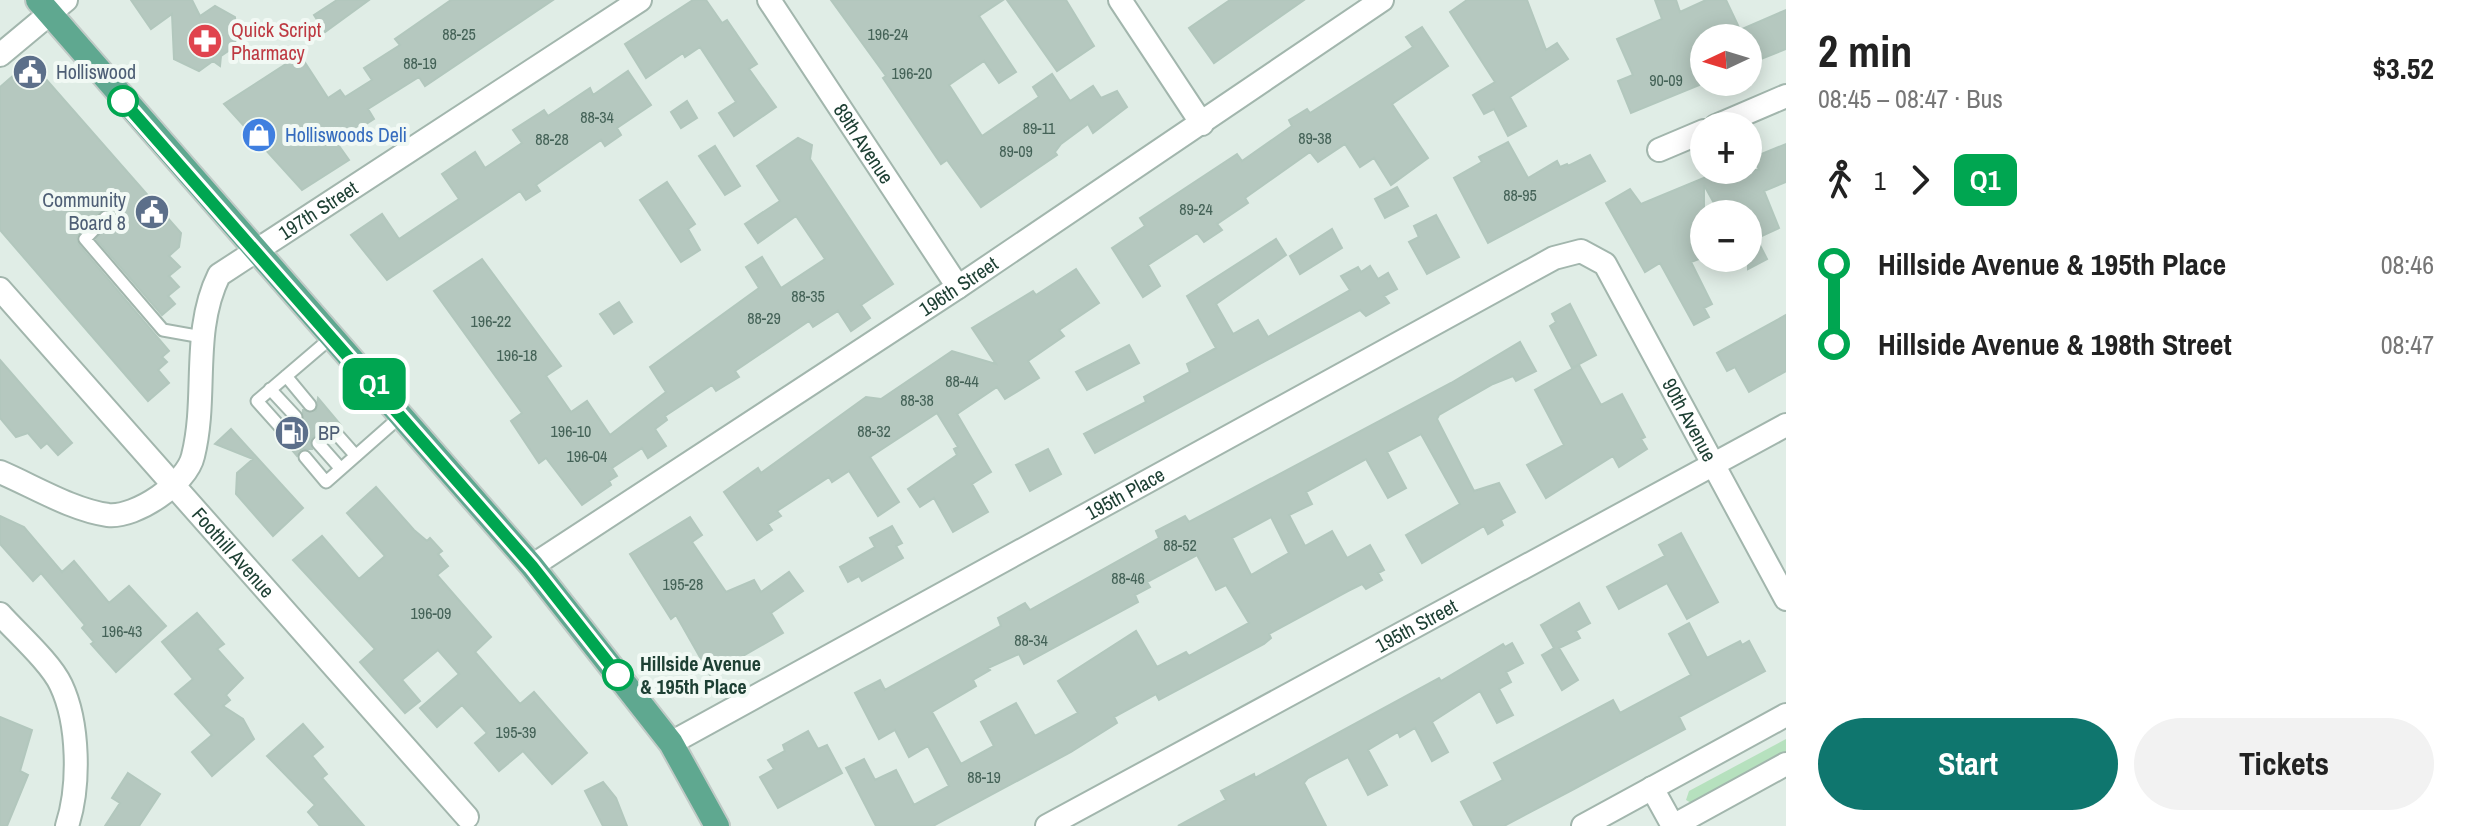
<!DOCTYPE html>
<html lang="en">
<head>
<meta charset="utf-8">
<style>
	body { margin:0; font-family:"Archivo Narrow",sans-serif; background:#f2f2f2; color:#222; height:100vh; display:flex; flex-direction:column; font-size:30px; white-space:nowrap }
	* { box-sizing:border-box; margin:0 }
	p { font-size:26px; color:#767676 }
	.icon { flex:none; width:44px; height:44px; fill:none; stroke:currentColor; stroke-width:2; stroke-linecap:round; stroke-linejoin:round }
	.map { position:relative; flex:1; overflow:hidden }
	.panel { display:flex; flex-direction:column; background:#fff; width:680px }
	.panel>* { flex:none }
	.badge { padding:0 16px; border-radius:12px; font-size:28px; line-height:52px }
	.needle { width:52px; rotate:266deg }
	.tools { position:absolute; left:1690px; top:24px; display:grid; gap:16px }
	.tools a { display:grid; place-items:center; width:72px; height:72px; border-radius:50%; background:#fff; box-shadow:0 4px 20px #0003; font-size:40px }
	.map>.badge { position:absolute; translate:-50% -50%; box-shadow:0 0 0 4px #fff }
	.legs { display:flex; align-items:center; gap:12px; height:88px; padding:0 32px; font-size:26px }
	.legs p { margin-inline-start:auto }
	.overview { display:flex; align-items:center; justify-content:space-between; height:136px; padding:0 32px }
	h1 { font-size:44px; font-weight:700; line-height:60px }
	.primary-button { display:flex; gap:16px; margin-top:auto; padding:16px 32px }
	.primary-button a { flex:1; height:92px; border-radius:48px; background:#0f766e; color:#fff; font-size:32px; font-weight:700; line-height:92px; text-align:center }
	.primary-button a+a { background:#f2f2f2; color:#222 }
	ul { padding:0 32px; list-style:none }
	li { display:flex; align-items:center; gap:28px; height:80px; font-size:30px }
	li i { display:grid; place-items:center; width:12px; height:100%; margin:0 10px; background:currentColor }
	li i::after { content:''; width:20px; height:20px; margin:-10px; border:6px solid; border-radius:50%; background:#fff }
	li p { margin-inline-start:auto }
	li:first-child i { background:linear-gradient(#0000 50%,currentColor 0) }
	li:last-child i { background:linear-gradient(currentColor 50%,#0000 0) }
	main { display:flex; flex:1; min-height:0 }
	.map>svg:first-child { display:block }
	.green { fill:#b6e1be }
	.building { fill:#b5c8bf; stroke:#b2c7bd; stroke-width:2; fill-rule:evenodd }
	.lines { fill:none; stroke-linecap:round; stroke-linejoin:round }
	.lane-casing { stroke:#a2b6ad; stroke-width:15 }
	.street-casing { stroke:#a2b6ad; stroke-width:26 }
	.primary-casing { stroke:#c0cac6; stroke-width:28 }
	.lane { stroke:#fff; stroke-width:11 }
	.street { stroke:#fff; stroke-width:22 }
	.primary { stroke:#5fa890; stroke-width:24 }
	.line-1-casing { stroke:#fff; stroke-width:18 }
	.line-1 { stroke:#00a651; stroke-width:12 }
	.stop-1-dot { fill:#fff; stroke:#00a651; stroke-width:4 }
	.labels { text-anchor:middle; stroke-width:8; stroke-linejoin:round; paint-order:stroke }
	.number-label { font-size:16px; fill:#446257 }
	.health-label { font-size:20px; fill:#be3a42; stroke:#f1f9f4; text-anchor:start }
	.service-label { font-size:20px; fill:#4e5e75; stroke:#f1f9f4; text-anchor:start }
	.shop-label { font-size:20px; fill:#366cbe; stroke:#f1f9f4; text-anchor:start }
	.street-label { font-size:20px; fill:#1e4034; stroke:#f1f9f4 }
	.stop-label { font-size:20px; font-weight:bold; fill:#1e4034; stroke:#f1f9f4; text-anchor:start }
</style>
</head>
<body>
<main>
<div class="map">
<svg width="1786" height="826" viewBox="0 0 1786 826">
	<rect width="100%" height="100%" fill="#e0ede6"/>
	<path class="green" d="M1786,739V755L1693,804L1686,800L1689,791Z"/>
	<path class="building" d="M131,0H192L200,16L215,6L235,17L237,45L221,56L220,66L213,61L199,71L174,59L172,14L151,29Z
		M337,0H369L325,32L314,15Z
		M451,0H553L425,86L419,77L368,109L374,119L337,143L349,160L302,190L224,104L300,55L328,98L340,90L345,97L372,80L364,68L400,45L395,39Z
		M693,0H706L722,23L727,20L757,64L749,69L776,107L734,136L719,113L736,102L700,47L685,57L683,53L646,78L625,44Z
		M831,0H1003L979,16L1016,72L999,83L984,61L949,85L982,136L1039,97L1033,87L1052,74L1070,101L1093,86L1101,98L1117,91L1127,107L1093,133L1088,124L1061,144L1055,152L1057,155L981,207L947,160L941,164L883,78L886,76Z
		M1007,0H1066L1094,46L1057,71Z
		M1230,0H1304L1214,63L1189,28Z
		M1467,0H1527L1546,50L1557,43L1568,59L1510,97L1526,126L1508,136L1494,109L1484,114L1473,95L1495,82L1450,12Z
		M1655,0H1676L1680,12L1706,0H1726L1744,38H1704V83L1631,113L1618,81L1633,75L1617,39L1662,19Z
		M1786,10V49L1756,61L1742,29Z
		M1422,27L1448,66L1392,104L1428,158L1391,185L1374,158L1360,167L1345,144L1318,162L1310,152L1245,198L1248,203L1217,224L1222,230L1204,242L1197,233L1148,265L1160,286L1143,297L1112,248L1145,226L1140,218L1237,154L1242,161L1292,126L1289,120L1307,109L1310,113L1413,47L1406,37Z
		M30,61L181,233L179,247L169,256L180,267L169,276L179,287L168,296L175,304L162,315L96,239L114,220L111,210L100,211L77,237L79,245L169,351L162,357L167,362L158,370L169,383L148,401L0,230V87Z
		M628,71L651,105L617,128L621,135L605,146L601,140L536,185L540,191L526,200L520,191L387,280L351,235L382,214L399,239L459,199L442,174L475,152L485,168L522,143L513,130L544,110L548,116L590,88L593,95Z
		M687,101L697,118L681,128L671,112Z
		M798,138L812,145L810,159L893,284L861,305L870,318L851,331L838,311L813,327L809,321L735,371L739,377L716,391L712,385L665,416L667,420L655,429L666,446L648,458L642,448L612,468L617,476L609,481L611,485L582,505L546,458L539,463L511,421L522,413L434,291L482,259L561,366L546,376L571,412L587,401L610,435L666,392L650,367L759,288L746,267L762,257L781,288L825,259L796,216L758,243L745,224L780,201L757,166Z
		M1508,142L1528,178L1557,161L1560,167L1567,164L1568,166L1590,155L1605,181L1488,243L1454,178L1482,162L1479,157Z
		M1786,144V182L1764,191L1779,228L1762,236L1753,214H1720L1704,185V257L1691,262L1712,304L1704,308L1709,317L1694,325L1660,263L1645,272L1606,203L1630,189L1641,204L1723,170H1759L1754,157Z
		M715,146L740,186L725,195L699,156Z
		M667,182L695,224L688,229L700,250L681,262L640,200Z
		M1397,187L1408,206L1385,218L1375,199Z
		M1436,215L1459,257L1427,274L1409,242L1419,237L1414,226Z
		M1748,222L1767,259L1748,269Z
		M1332,229L1342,248L1300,274L1290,256Z
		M1276,239L1286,255L1216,304L1233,334L1258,320L1268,337L1350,290L1341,276L1358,267L1361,272L1370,266L1378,279L1388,273L1397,289L1384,296L1389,303L1366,316L1360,310L1095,453L1084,434L1146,402L1144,397L1190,372L1187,364L1216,348L1187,296Z
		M1076,269L1099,303L1059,330L1064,336L1028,361L1039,378L1005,399L997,387L957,414L991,472L972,484L988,512L953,532L934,498L920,507L908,489L957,455L954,449L958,447L937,413L870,457L899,502L878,516L849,471L832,482L829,477L777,511L781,516L768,524L772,530L757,540L724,492L758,468L761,473L866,397L881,399L952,351L996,364L972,328L1033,291L1036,295Z
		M619,302L632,322L614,334L600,314Z
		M1570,304L1596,355L1572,368L1550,326L1556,322L1552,314Z
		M1786,315V371L1749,392L1735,367L1727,371L1717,353Z
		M1520,342L1536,371L1516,381L1513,376L1493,384L1439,415L1437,419L1474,491L1499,483L1515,512L1501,520L1503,525L1488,534L1484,526L1422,563L1406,535L1460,504L1421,434L1387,452L1406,488L1388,498L1366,459L1306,492L1312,504L1289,515L1305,546L1332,531L1347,558L1370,545L1384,570L1378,573L1382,580L1366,589L1362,584L1348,591L1269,634L1271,638L1264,644L1159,700L1156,694L1114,717L1117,723L1071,752L933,826H876L846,768L864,759L875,780L896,770L914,805L949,786L928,746L909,757L895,730L879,739L855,693L880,680L885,690L1001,626L998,618L1025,603L1030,610L1159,538L1156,531L1185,516L1189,522L1451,383ZM1271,517L1289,553L1251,575L1232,538ZM1197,555L1216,590L1226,585L1249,623L1189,656L1186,652L1157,667L1136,631L1058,681L1078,713L1035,736L1016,703L981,722L994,746L961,764L932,712L976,686L973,680L990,670L988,668L1019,654L1024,664L1138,602L1135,595L1150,587L1147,582Z
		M1129,345L1139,363L1087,390L1076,372Z
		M0,360L72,443L58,455L47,443L41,448L28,433L16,437L0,418Z
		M1579,365L1601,405L1622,394L1645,437L1641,439L1647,449L1619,467L1613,456L1546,498L1527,465L1564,445L1535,390Z
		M318,398L340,424L328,423L326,435L313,436L310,441L312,449H303L297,456L281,437L290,432V423H302L303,410L316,411Z
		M231,429L303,508L273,536L236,494L237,473L253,459L215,444Z
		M1048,449L1061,474L1030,491L1016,465Z
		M376,487L414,530L427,541L430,538L442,551L438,554L448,566L437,575L491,637L475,652L520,704L534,692L587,753L552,784L523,751L499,771L475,743L487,733L462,705L437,727L420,708L459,674L438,650L402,680L420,701L405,713L360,662L375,649L293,560L322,536L359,579L385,556L347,513Z
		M0,516L24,527L62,572L74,561L109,603L129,586L166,626L116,672L91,644L94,642L82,628L85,625L41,573L33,581L0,544Z
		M690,517L702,535L692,542L726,592L754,580L761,592L789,572L803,591L771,613L783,633L710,675L676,615L671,619L630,554Z
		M892,526L902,543L896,546L903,558L862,581L859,576L848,582L840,567L875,547L870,538Z
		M1681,533L1718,602L1687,619L1667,583L1619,609L1607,587L1665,556L1659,545Z
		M1579,603L1590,623L1576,631L1580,638L1559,648L1578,680L1562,690L1542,655L1554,648L1541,625Z
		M197,613L224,644L217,649L243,678L226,695L230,700L223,706L243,719L254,739L212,776L192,752L212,735L175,694L193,679L162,642Z
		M1689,623L1707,658L1740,641L1742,645L1749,641L1765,671L1679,717L1685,729L1574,789L1504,826H1474L1461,802L1503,780L1494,763L1613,700L1620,713L1691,675L1669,634Z
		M1512,643L1523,663L1506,672L1511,682L1499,689L1513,715L1497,723L1480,691L1432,722L1448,752L1432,761L1415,728L1400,737L1398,732L1368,750L1387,785L1368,795L1348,757L1308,778L1304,783L1326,826H1178L1226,800L1221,791L1254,774L1255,778L1439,678L1441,681L1503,644L1505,647Z
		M0,717L32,730L20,771L28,775L7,826H0Z
		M303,724L323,747L312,756L327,774L322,778L364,826H320L308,812L315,805L267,756Z
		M808,731L818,749L827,745L842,773L778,808L760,777L774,769L768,760L785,751L783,745Z
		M128,773L160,794L139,826H105L120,803L112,798Z
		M603,782L616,798L627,826H603L585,791Z"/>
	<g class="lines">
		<g class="lane-casing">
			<path id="lane" d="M106,217L85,239L163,330L202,337
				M286,376L310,405
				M270,389L296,417
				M282,429L257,401L332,337
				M333,430L356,456
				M318,443L341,469
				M305,457L326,482L401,416"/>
		</g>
		<g class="street-casing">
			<g id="street">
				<path id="s1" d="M769,0L958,287"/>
				<path d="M1120,0L1202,124"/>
				<path d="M0,55L66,0"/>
				<path d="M1716,126L1786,96"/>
				<path d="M1659,150L1704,131"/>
				<path id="s2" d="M0,289L467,817"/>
				<path id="s3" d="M0,472C33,486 72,510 108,515C136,518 187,483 193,456C208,396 191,332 219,275L640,0"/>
				<path id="s4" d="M532,566L958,287L1382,0"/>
				<path d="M0,614C17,633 51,663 61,685C79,723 80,786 67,826"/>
				<path id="s5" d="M671,743L1554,258L1581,251L1605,264L1786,599"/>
				<path d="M1652,788L1673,826"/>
				<path id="s6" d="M1047,826L1786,425"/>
				<path d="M1583,826L1786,715"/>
				<path d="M1673,826L1786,764"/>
			</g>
		</g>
		<g class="primary-casing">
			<path id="primary" d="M38,0L532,566L671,743L717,826"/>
		</g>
		<use href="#lane" class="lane"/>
		<use href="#street" class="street"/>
		<use href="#primary" class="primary"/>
	</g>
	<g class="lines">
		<g class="line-1-casing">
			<path id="line-1" d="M123,101L532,566L618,675"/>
		</g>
		<use href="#line-1" class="line-1"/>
	</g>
	<defs>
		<g id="pharmacy-disc" transform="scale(1.8)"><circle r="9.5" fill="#e0444e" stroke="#f1f9f4"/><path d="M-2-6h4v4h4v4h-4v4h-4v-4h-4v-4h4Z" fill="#fff"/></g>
		<g id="civic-disc" transform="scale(1.8)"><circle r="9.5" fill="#5c6f8a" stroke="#f1f9f4"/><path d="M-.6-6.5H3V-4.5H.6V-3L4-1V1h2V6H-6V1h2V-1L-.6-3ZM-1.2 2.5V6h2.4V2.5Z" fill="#fff"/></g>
		<g id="shop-disc" transform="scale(1.8)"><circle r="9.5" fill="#3f7fe0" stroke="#f1f9f4"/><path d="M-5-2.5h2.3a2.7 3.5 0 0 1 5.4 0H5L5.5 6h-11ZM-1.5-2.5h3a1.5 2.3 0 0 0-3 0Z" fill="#fff"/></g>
		<g id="fuel-disc" transform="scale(1.8)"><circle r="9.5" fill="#5c6f8a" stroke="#f1f9f4"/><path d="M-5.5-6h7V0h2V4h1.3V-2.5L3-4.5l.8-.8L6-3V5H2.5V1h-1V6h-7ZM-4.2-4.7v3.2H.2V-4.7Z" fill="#fff"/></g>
	</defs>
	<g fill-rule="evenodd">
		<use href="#pharmacy-disc" x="205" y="41"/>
		<use href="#civic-disc" x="30" y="72"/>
		<use href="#shop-disc" x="259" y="135"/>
		<use href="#civic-disc" x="152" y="212"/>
		<use href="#fuel-disc" x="292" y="433"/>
	</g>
	<g class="stop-1-dot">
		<circle cx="123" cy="101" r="14"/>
		<circle cx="618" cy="675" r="14"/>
	</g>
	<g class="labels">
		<g class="number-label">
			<text x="459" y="40">88-25</text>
			<text x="888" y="40">196-24</text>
			<text x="420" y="69">88-19</text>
			<text x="912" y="79">196-20</text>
			<text x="1666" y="86">90-09</text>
			<text x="597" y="123">88-34</text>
			<text x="1039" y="134">89-11</text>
			<text x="1315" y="144">89-38</text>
			<text x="552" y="145">88-28</text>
			<text x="1016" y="157">89-09</text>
			<text x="1520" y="201">88-95</text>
			<text x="1196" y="215">89-24</text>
			<text x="808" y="302">88-35</text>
			<text x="764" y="324">88-29</text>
			<text x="491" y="327">196-22</text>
			<text x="517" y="361">196-18</text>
			<text x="962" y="387">88-44</text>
			<text x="917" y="406">88-38</text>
			<text x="571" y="437">196-10</text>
			<text x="874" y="437">88-32</text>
			<text x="587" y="462">196-04</text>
			<text x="1180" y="551">88-52</text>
			<text x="1128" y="584">88-46</text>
			<text x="683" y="590">195-28</text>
			<text x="431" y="619">196-09</text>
			<text x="122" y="637">196-43</text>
			<text x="1031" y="646">88-34</text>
			<text x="516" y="738">195-39</text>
			<text x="984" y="783">88-19</text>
		</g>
		<g class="health-label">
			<text x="231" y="37">Quick Script<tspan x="231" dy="23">Pharmacy</tspan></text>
		</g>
		<g class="service-label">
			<text x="56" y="79">Holliswood</text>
			<text x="126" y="207" text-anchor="end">Community<tspan x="126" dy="23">Board 8</tspan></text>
			<text x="318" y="440">BP</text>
		</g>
		<g class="shop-label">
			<text x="285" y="142">Holliswoods Deli</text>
		</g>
		<g class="street-label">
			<text dy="7" stroke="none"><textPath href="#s1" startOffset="172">89th Avenue</textPath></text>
			<text dy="7" stroke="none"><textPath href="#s3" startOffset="528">197th Street</textPath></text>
			<text dy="7" stroke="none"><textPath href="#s4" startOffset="510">196th Street</textPath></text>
			<text dy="7" stroke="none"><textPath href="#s5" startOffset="1240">90th Avenue</textPath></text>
			<text dy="7" stroke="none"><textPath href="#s5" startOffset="518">195th Place</textPath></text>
			<text dy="7" stroke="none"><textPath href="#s2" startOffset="352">Foothill Avenue</textPath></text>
			<text dy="7" stroke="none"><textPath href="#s6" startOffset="420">195th Street</textPath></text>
		</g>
		<g class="stop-label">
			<text x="640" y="671">Hillside Avenue<tspan x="640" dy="23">&amp; 195th Place</tspan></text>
		</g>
	</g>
</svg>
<div class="tools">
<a><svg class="needle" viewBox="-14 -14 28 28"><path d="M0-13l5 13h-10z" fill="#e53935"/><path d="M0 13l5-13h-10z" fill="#767676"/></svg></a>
<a>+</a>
<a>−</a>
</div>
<b class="badge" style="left:374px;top:384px;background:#00a651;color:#fff">Q1</b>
</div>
<section class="panel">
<div class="overview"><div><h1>2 min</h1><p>08:45 – 08:47 · Bus</p></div><b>$3.52</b></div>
<div class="legs"><svg class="icon" aria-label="walk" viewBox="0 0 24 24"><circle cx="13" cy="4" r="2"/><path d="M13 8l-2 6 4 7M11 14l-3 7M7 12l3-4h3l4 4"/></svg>1<svg class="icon" aria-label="forward" viewBox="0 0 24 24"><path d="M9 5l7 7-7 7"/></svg><b class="badge" style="background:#00a651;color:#fff">Q1</b></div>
<ul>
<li><i style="color:#00a651"></i><b>Hillside Avenue &amp; 195th Place</b><p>08:46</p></li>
<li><i style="color:#00a651"></i><b>Hillside Avenue &amp; 198th Street</b><p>08:47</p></li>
</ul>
<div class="primary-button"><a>Start</a><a>Tickets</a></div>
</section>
</main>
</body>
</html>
